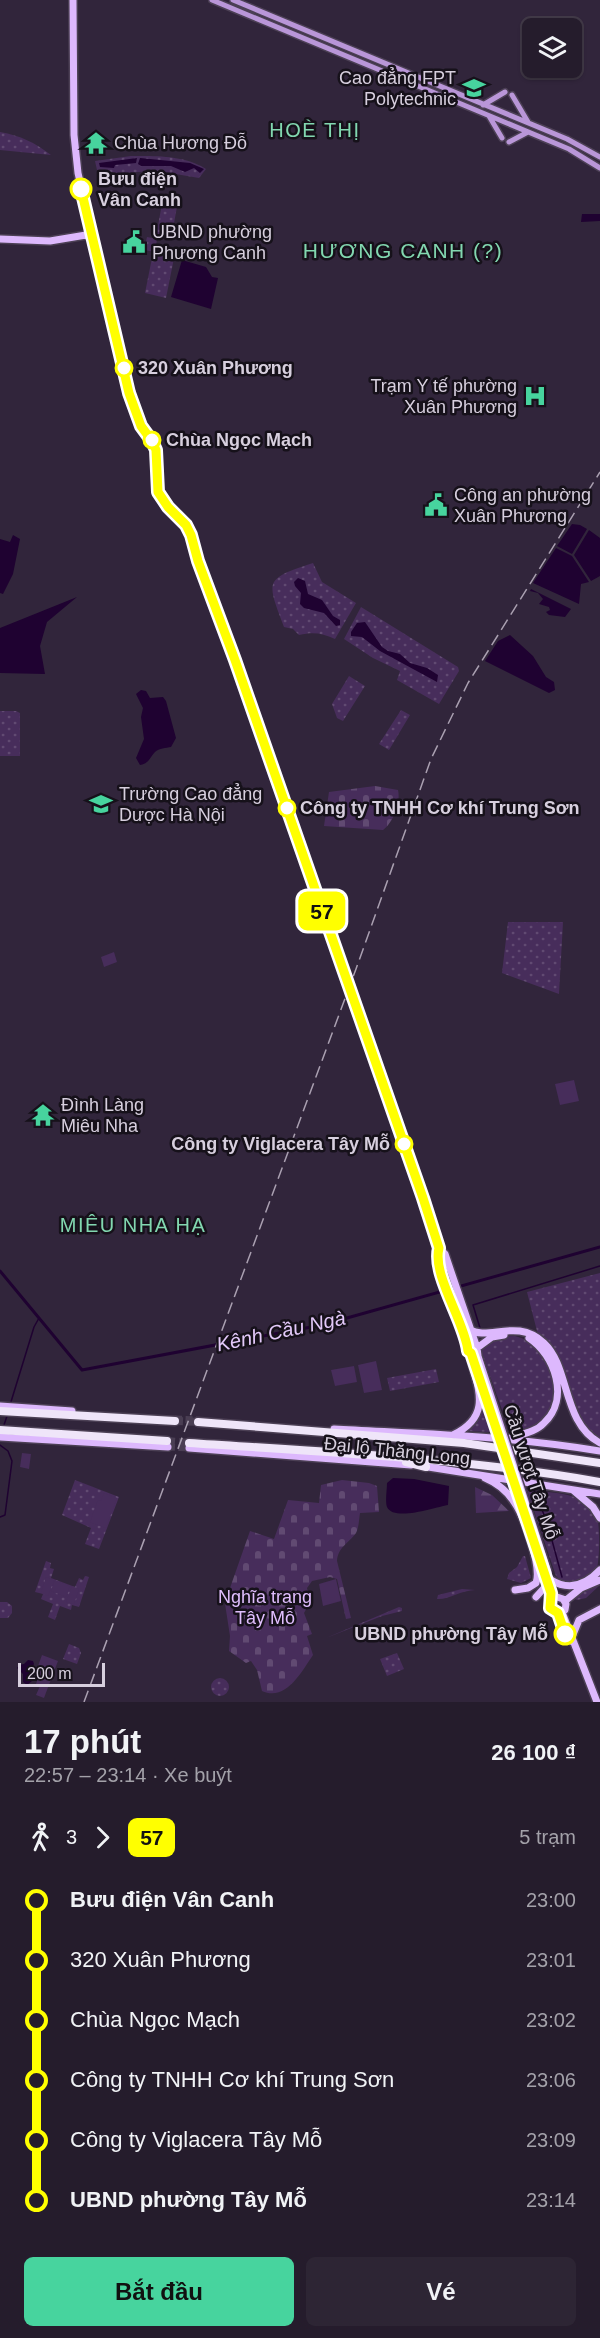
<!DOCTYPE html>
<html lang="vi">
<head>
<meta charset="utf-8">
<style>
	body { margin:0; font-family:Arial,sans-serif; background:#2d2534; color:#f1f3f6; height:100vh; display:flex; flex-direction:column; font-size:22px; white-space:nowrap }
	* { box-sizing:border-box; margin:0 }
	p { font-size:20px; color:#a3a1a9 }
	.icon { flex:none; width:33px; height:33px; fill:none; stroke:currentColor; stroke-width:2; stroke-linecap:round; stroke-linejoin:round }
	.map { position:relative; height:1702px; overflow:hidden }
	.details { display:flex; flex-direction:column; background:#251c2c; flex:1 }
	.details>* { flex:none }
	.badge { padding:0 12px; border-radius:9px; font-size:21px; line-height:39px }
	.buttons { position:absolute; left:522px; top:18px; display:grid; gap:12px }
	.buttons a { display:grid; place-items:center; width:60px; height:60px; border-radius:9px; background:#251c2c; box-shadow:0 2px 4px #0004,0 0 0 2px #423a48; font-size:30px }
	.scale { position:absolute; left:18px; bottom:15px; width:87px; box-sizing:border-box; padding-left:6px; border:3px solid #d7cfde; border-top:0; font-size:16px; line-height:21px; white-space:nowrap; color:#d7cfde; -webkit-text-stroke:4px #16111a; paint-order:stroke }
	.map>.badge { position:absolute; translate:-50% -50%; box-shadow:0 0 0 3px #fff }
	.legs { display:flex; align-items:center; gap:9px; height:66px; padding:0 24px; font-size:20px }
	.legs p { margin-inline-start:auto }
	.head { display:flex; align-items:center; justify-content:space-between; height:102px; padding:0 24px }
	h1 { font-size:33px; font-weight:700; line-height:45px }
	.button { display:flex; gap:12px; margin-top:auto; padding:12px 24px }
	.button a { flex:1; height:69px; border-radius:9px; background:#47d49e; color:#111; font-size:24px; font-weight:700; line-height:69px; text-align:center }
	.button a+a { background:#2d2534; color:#f1f3f6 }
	ul { padding:0 24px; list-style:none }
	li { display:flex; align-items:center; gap:21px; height:60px; font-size:22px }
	li i { display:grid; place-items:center; width:9px; height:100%; margin:0 8px; background:currentColor }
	li i::after { content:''; width:15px; height:15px; margin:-8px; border:4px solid; border-radius:50%; background:#251c2c }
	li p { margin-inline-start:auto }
	li:first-child i { background:linear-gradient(#0000 50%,currentColor 0) }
	li:last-child i { background:linear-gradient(currentColor 50%,#0000 0) }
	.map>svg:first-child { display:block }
	.grass { fill:url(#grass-dots) }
	.forest { fill:url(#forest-firs) }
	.cemetery { fill:url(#cemetery-stones) }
	.garden { fill:#472d5b }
	.water { fill:#1f0231 }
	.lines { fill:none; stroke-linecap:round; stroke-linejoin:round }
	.stream { stroke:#1f0231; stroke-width:1.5 }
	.canal { stroke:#1f0231; stroke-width:3 }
	.primary-tunnel { stroke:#4a3e53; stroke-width:7; stroke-dasharray:7 3.5; stroke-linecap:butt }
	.motorway-tunnel { stroke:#4a3e53; stroke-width:8; stroke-dasharray:8 4; stroke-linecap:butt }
	.secondary-casing { stroke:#4c4055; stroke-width:8 }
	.primary-casing { stroke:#4c4055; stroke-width:10 }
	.motorway-casing { stroke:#4c4055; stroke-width:11 }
	.secondary { stroke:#b996d8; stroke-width:5 }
	.primary { stroke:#ddb8fd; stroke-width:7 }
	.motorway { stroke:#efe5f9; stroke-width:8 }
	.rail { stroke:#aaa0b1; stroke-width:1.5; stroke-dasharray:12 6; stroke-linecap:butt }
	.primary-bridge-casing { stroke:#4c4055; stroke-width:10; stroke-linecap:butt }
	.primary-bridge { stroke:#ddb8fd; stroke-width:7 }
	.line-1-casing { stroke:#fff; stroke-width:14 }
	.line-1 { stroke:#ff0; stroke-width:9 }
	.stop-1-dot { fill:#fff; stroke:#ff0; stroke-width:3 }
	.labels { text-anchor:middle; stroke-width:5; stroke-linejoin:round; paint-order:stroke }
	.poi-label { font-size:18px; fill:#d7cfde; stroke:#16111a; text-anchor:start }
	.stop-label { font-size:18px; font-weight:bold; fill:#d7cfde; stroke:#16111a; text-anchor:start }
	.street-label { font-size:18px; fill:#d7cfde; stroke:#16111a }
	.park-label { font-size:18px; fill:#e0befe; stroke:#16111a }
	.neighbourhood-label { font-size:20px; letter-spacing:1.5px; fill:#82d7b0; stroke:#16111a }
	.water-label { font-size:20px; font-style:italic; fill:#e3c9fa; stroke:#16111a }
	.quarter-label { font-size:21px; letter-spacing:1.5px; fill:#82d7b0; stroke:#16111a }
</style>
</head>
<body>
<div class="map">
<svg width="600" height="1702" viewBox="0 0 600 1702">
	<defs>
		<pattern id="grass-dots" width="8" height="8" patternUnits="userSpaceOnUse" patternTransform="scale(1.5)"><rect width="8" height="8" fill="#472d5b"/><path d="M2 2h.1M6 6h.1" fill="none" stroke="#614a72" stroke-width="1.8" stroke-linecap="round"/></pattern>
		<pattern id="forest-firs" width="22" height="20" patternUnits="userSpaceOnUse" patternTransform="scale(1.5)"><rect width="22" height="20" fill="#472d5b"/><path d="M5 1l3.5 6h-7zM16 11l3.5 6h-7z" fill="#614a72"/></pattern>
		<pattern id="cemetery-stones" width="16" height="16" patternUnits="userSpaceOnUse" patternTransform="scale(1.5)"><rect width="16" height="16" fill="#472d5b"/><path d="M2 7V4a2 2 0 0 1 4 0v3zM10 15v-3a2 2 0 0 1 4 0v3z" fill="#614a72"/></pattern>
	</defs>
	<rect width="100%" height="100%" fill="#31253b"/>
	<path class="grass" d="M0,132C21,136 34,142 51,155L0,150Z
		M131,156C156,156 184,155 206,169L199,178L158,171L118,173L97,170L95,161Z
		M163,198L178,201L171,240L156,237Z
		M147,237L157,239L155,252L144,250Z
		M153,253L174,258L166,298L145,293Z
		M313,563L322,582L356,603L335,639C322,633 313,632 299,635L293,629L284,627C267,581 263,579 313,563Z
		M361,607L458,667L459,671L439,704L397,680L400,671L373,658L344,639Z
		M349,676L365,686L343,721L337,718L332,704Z
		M401,710L410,715L389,750L379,744Z
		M0,711H16L20,713V756H0Z
		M508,922H563L559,994L502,973Z
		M600,1273V1439L586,1428L579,1416L557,1358L549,1343L538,1335L527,1292Z
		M515,1336C521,1338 528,1340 532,1344C551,1359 565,1396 547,1417C539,1427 525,1430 513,1434L510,1432L480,1348L496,1337Z
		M436,1369L439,1382L390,1391L387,1378Z
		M483,1403L492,1432L464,1431L479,1415Z
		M75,1480L119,1497L99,1549L85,1544L91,1528L62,1515Z
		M527,1490C544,1492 566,1492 581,1500C587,1503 595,1512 597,1517C600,1526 600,1563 596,1571C588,1580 572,1582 562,1582L556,1576Z
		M523,1556H525L531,1578L521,1583L507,1579L509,1573L517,1567Z
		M46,1561L51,1563L50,1568L54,1569L51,1578L75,1587L79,1578L83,1580L85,1576L89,1577L79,1607L72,1605L71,1610L60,1606L55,1620L48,1617L53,1604L41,1599L43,1594L35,1592Z
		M600,1582V1585L586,1598L577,1600L575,1599L576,1594Z
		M462,1589L475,1590C462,1590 448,1600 437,1599L438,1595Z
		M0,1602H7L12,1606V1613L8,1618H0Z
		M399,1607L402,1608V1611L382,1616L326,1638Z
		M69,1644L79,1648L81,1653L77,1664L63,1659Z
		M397,1653L404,1669L387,1676L380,1659Z
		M211 1687a9 9 0 1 1 18 0a9 9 0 1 1-18 0Z"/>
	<path class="forest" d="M475,1487L492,1495L509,1511L476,1513Z"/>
	<path class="cemetery" d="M375,786L398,790C401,802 393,823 383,830L324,826L329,792Z
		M342,1480L369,1483L377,1486L379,1512L360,1513C359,1519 359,1527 356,1533C348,1544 338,1547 337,1561L351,1618L346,1619L337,1579L330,1577L312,1581L307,1588L310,1602L304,1613L312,1634L307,1636L313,1655C302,1671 286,1702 262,1691L257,1670L251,1661L246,1663L229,1651L230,1636L224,1597L230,1588L250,1531L274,1539L288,1500L319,1503L321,1485Z"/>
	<path class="garden" d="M114,952L117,962L104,967L101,957Z
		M574,1080L579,1101L560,1105L555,1084Z
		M376,1361L382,1390L364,1393L358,1365Z
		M354,1366L357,1382L335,1386L331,1370Z
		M22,1453L31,1454L29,1469L20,1467Z
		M104,1493L117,1498L106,1528L90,1522L98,1500L101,1501Z
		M46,1577L54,1580L48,1596L41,1593Z
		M336,1579L341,1601L323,1606L319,1584Z
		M55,1580L70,1586L66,1597L51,1591Z
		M72,1586L79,1589L74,1604L66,1602Z
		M42,1655L58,1661L44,1698L36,1695L40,1686L36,1684L38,1678L34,1677Z"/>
	<path class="water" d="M137,158L136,163L115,165L114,168L100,167L99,163Z
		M140,158L190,163L204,169L200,173L194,168L185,172L171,166H141L138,164Z
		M582,214H600V221L581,222Z
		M182,260L206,267L212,277L218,278L211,309L171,297Z
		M572,524L580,525L587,529L572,554L557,546Z
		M589,530L600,538V576L591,581L574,555Z
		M13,535L20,539L13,574L3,594L0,593V539L10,542Z
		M556,548L572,556L589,582L581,584L579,604L533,583Z
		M298,578L305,581L308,594L322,600L333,616L340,620V625L336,626L324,613L304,608L300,604L301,593L295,586L294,582Z
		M531,589L571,609L565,617L549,615L546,612L550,610L549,607L539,604L543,599L538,593L530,591Z
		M77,597L47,622L40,646L45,674L0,673V628Z
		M365,622L382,647L388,651L400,654L410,663L427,668L438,675L437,682L380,651L362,637L351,636V632L357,623Z
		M510,635L533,656L546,677L554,682L555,690L549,693L485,661L498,641Z
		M141,690L146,691L150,698L163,697L166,701L176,738L171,747C166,748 159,748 155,752C149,758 150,763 140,765L136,758L144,739L141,717L143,708L136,694Z
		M393,1478L414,1479L449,1486L448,1505C436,1507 394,1522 387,1507C385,1501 387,1490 387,1483Z
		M28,1660L33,1661L34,1664L31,1670L32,1681L27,1685L23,1682V1674L17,1668L19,1665L24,1664Z"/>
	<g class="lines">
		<path class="stream" d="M480,1328L473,1305L600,1266
			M10,1405L34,1327L39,1318
			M4,1425L7,1416
			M0,1445L8,1451L12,1461L5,1515L0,1517
			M533,1488L547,1522L562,1577"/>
		<path class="canal" d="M0,1271L82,1370L322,1325L600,1247"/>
		<path class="primary-tunnel" d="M175,1419L197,1420
			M168,1447L189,1448"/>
		<path class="motorway-tunnel" d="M175,1421L198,1422
			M167,1441L189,1443"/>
		<g class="secondary-casing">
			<path id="secondary" d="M212,0L569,149L600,168
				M233,0L567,139L600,157
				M512,95L528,122
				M483,105L505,92
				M489,116L502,138
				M509,142L528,132"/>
		</g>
		<g class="primary-casing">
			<path id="primary" d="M73,0L74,135L78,173L129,393L141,426L152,441L156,450L158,492L168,507L186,525L191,535L195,553L295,830L439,1248L445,1254L477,1348L478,1356
				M0,239L50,241L92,234
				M439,1248C434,1268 460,1325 468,1347C474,1382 497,1414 453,1435
				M469,1329C488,1342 516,1317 544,1343C570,1367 562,1423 600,1443
				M477,1348L492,1337L504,1335
				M0,1406L72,1411
				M334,1429C423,1434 512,1436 600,1451
				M0,1437L168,1447
				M510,1438C522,1434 536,1432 544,1423C570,1399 555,1355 529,1338
				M189,1448L411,1465
				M422,1466L600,1494
				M485,1478C497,1483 507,1491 514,1502C524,1516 542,1567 536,1583L528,1588L515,1590
				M573,1490L593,1507L600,1518
				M545,1573L552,1600L550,1607L554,1612L560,1613L565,1610L566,1604L563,1599L557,1597
				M551,1580C569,1591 586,1585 600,1570
				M536,1597L545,1587L547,1580
				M565,1601L581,1588L600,1580
				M562,1612L597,1702
				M558,1613L566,1636L574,1643
				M572,1637L579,1620L600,1609"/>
		</g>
		<g class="motorway-casing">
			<path id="motorway" d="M0,1411L175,1421
				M198,1422L464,1443L600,1463
				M0,1430L167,1441
				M189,1443C326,1452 464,1458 600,1482
				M406,1462L426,1467"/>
		</g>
		<use href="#secondary" class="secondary"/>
		<use href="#primary" class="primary"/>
		<use href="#motorway" class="motorway"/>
		<path class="rail" d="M84,1702L356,969L431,759L468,683L600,472"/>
		<g class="primary-bridge-casing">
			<path id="primary-bridge" d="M478,1356L548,1572
				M473,1359L489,1407"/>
		</g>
		<use href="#primary-bridge" class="primary-bridge"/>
	</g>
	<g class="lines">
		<g class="line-1-casing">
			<path id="line-1" d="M81,189L129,393L141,426L152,441L156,450L158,492L168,507L186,525L191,535L198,561L235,660L423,1198L439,1248C432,1275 465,1322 468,1351L471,1353L551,1593L550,1608L558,1613L565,1634"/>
		</g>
		<use href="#line-1" class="line-1"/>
	</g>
	<defs>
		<g id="university-bare" transform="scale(1.8)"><path d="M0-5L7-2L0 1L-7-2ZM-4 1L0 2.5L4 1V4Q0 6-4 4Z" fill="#47d49e" stroke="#16111a" stroke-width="2.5" paint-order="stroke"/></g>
		<g id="temple-bare" transform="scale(1.8)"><path d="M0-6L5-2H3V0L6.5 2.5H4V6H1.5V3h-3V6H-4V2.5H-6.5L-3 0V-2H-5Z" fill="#47d49e" stroke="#16111a" stroke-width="2.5" paint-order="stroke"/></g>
		<g id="civic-bare" transform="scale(1.8)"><path d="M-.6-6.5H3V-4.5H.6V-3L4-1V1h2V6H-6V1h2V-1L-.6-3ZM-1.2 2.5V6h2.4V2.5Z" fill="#47d49e" stroke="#16111a" stroke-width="2.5" paint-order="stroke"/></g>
		<g id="hospital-bare" transform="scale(1.8)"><path d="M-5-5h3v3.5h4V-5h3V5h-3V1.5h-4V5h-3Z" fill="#47d49e" stroke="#16111a" stroke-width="2.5" paint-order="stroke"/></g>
	</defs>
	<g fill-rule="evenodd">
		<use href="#university-bare" x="474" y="88"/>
		<use href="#temple-bare" x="96" y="143"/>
		<use href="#civic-bare" x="134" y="242"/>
		<use href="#hospital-bare" x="535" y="396"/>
		<use href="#civic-bare" x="436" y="505"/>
		<use href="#university-bare" x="101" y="804"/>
		<use href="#temple-bare" x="43" y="1115"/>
	</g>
	<g class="stop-1-dot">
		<circle cx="81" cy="189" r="10"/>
		<circle cx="124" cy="368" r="8"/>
		<circle cx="152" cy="440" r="8"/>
		<circle cx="287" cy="808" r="8"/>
		<circle cx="404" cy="1144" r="8"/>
		<circle cx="565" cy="1634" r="10"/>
	</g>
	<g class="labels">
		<g class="poi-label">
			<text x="456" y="84" text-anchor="end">Cao đẳng FPT<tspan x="456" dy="21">Polytechnic</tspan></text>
			<text x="114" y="149">Chùa Hương Đỗ</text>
			<text x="152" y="238">UBND phường<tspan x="152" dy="21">Phương Canh</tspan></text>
			<text x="517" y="392" text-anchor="end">Trạm Y tế phường<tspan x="517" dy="21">Xuân Phương</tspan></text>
			<text x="454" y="501">Công an phường<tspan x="454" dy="21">Xuân Phương</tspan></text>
			<text x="119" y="800">Trường Cao đẳng<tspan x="119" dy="21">Dược Hà Nội</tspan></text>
			<text x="61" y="1111">Đình Làng<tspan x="61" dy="21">Miêu Nha</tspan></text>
		</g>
		<g class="stop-label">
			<text x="98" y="185">Bưu điện<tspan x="98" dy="21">Vân Canh</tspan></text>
			<text x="138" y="374">320 Xuân Phương</text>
			<text x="166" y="446">Chùa Ngọc Mạch</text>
			<text x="300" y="814">Công ty TNHH Cơ khí Trung Sơn</text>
			<text x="390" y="1150" text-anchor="end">Công ty Viglacera Tây Mỗ</text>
			<text x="548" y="1640" text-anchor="end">UBND phường Tây Mỗ</text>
		</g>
		<g class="street-label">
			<text transform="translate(397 1451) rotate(6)" y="6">Đại lộ Thăng Long</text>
			<text transform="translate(531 1472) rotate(72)" y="6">Cầu vượt Tây Mỗ</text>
		</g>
		<g class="park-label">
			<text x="265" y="1603">Nghĩa trang<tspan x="265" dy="21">Tây Mỗ</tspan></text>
		</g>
		<g class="neighbourhood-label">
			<text x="315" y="137">HOÈ THỊ</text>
			<text x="133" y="1232">MIÊU NHA HẠ</text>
		</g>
		<g class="water-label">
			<text transform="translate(281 1331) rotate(-12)" y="7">Kênh Cầu Ngà</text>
		</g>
		<g class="quarter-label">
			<text x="403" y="258">HƯƠNG CANH (?)</text>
		</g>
	</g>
</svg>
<div class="buttons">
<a><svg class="icon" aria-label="layers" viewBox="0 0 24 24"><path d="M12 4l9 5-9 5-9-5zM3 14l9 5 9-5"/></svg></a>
</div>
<div class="scale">200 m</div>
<b class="badge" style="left:322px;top:911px;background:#ff0;color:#111">57</b>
</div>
<section class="details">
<div class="head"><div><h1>17 phút</h1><p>22:57 – 23:14 · Xe buýt</p></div><b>26 100 ₫</b></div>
<div class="legs"><svg class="icon" aria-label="walk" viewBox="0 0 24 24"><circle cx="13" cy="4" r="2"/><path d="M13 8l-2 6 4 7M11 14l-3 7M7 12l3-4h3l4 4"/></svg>3<svg class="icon" aria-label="forward" viewBox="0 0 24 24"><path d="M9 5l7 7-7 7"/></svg><b class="badge" style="background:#ff0;color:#111">57</b><p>5 trạm</p></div>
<ul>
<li><i style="color:#ff0"></i><b>Bưu điện Vân Canh</b><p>23:00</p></li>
<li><i style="color:#ff0"></i><span>320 Xuân Phương</span><p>23:01</p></li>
<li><i style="color:#ff0"></i><span>Chùa Ngọc Mạch</span><p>23:02</p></li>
<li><i style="color:#ff0"></i><span>Công ty TNHH Cơ khí Trung Sơn</span><p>23:06</p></li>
<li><i style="color:#ff0"></i><span>Công ty Viglacera Tây Mỗ</span><p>23:09</p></li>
<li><i style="color:#ff0"></i><b>UBND phường Tây Mỗ</b><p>23:14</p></li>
</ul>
<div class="button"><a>Bắt đầu</a><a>Vé</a></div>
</section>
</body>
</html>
